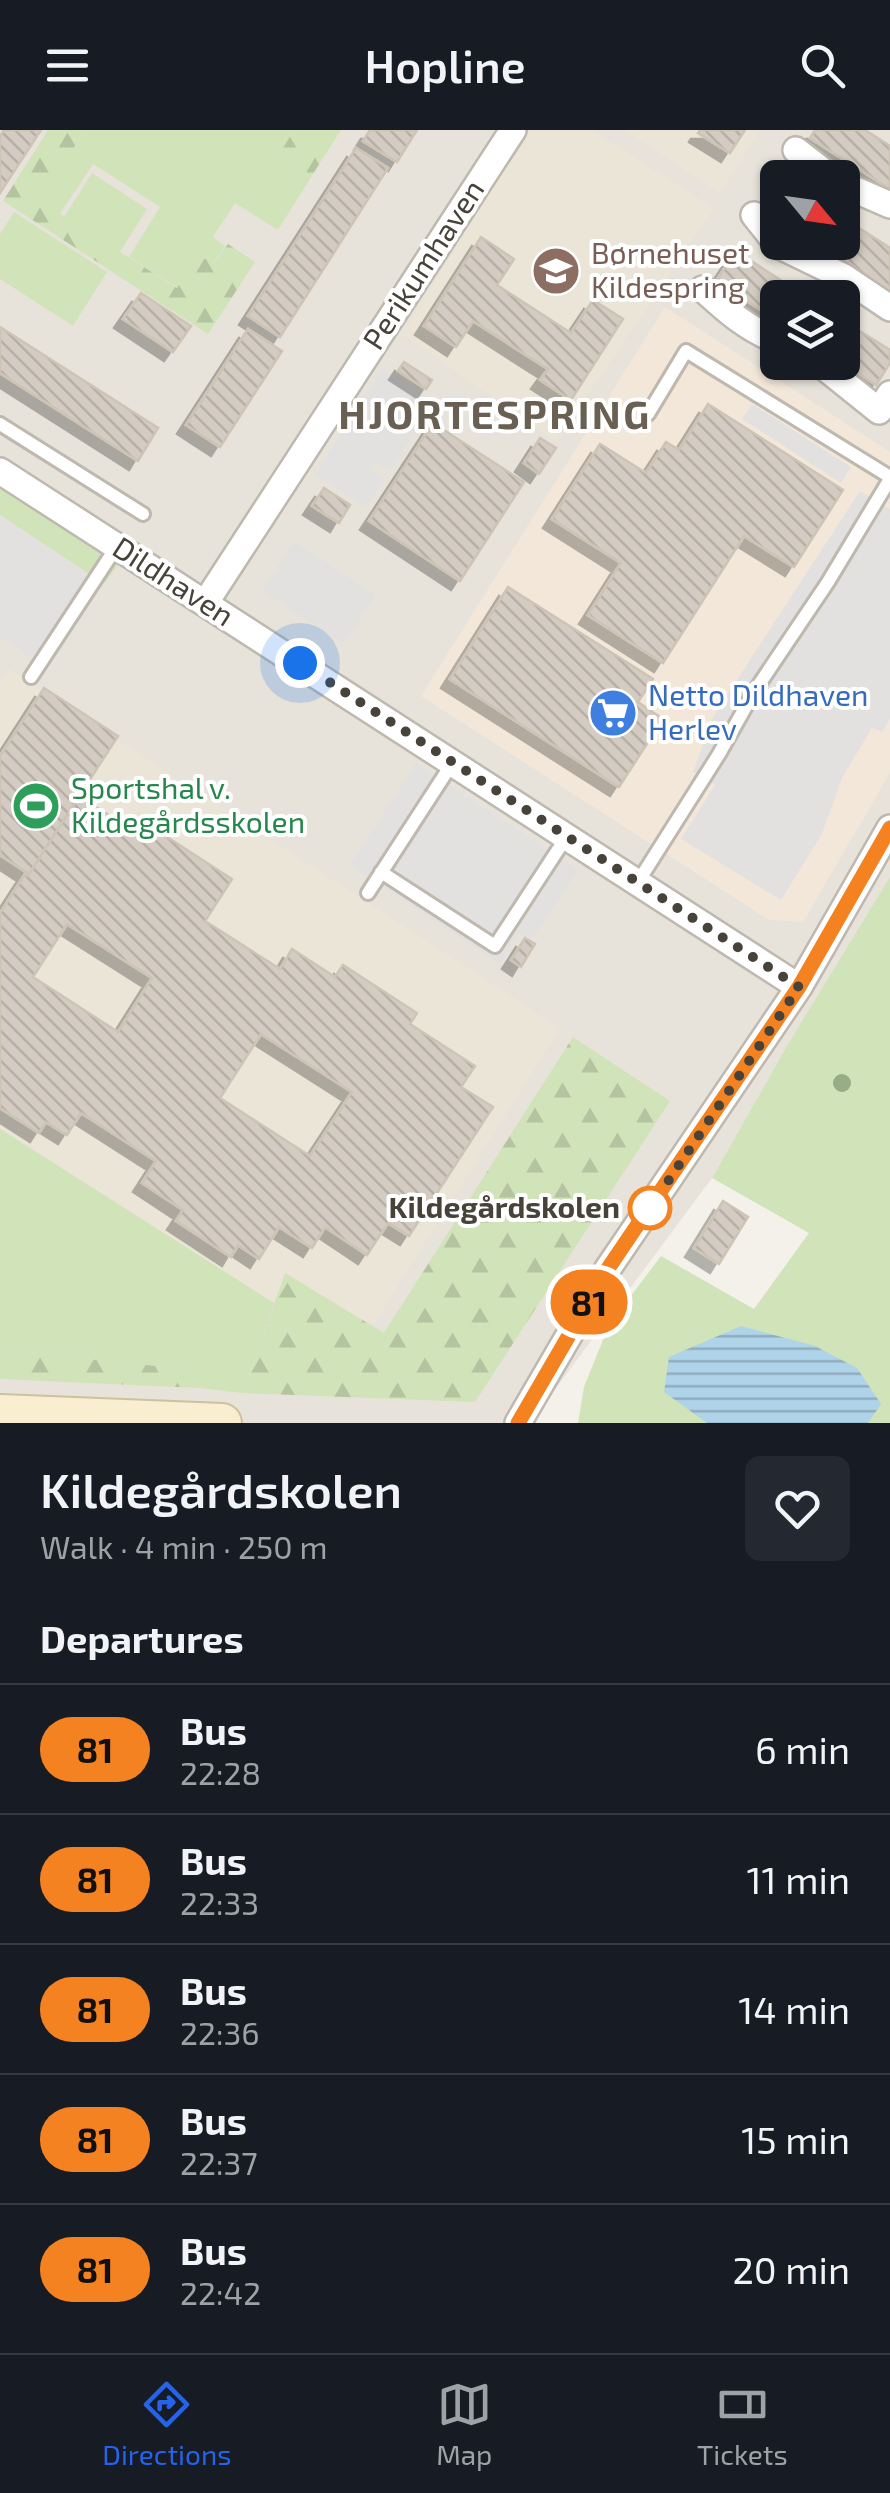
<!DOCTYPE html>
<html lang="en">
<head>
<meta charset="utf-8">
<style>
	body { margin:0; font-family:"Exo 2",sans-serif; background:#242831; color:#f1f3f6; height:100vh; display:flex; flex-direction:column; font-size:38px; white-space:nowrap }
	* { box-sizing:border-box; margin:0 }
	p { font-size:32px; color:#9ea1a6 }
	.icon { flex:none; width:55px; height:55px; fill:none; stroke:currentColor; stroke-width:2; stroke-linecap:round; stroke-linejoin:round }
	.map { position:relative; height:1293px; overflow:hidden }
	.sheet { display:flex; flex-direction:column; background:#171b24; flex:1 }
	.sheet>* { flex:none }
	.badge { padding:0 20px; border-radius:32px; font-size:35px; line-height:65px }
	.needle { width:65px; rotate:119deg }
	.tools { position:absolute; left:760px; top:30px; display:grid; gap:20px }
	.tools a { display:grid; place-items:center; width:100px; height:100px; border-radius:15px; background:#171b24; box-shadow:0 2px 8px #0004; font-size:50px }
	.you { position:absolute; width:50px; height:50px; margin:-25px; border:8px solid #fff; border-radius:50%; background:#1a73e8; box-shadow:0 0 0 15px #1a73e833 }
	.map>.badge { position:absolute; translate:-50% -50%; box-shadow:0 0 0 5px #fff }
	h2 { padding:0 40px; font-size:38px; line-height:90px }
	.round { display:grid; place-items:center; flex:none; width:105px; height:105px; border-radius:15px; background:#242831 }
	.summary { display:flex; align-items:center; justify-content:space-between; height:170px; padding:0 40px }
	h1 { font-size:48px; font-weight:600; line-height:75px }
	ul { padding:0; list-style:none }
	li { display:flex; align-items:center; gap:30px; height:130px; padding:0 40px; border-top:2px solid #363941 }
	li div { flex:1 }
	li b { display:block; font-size:38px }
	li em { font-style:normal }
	li .badge { min-width:110px; font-weight:700; text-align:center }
	header { display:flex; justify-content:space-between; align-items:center; height:130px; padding:0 40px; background:#171b24; font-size:45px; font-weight:600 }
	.menu { display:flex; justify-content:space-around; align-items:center; height:140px; border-top:2px solid #363941; background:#171b24; font-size:28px; color:#9ea1a6 }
	.menu a { display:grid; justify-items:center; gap:5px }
	.menu .on { color:#2563eb }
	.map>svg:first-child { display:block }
	.residential { fill:#e7e3da; fill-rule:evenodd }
	.commercial { fill:#f3e7d9 }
	.education { fill:#ebe5d7 }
	.green { fill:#d1e3b9 }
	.forest { fill:url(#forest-firs) }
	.parking { fill:#e3e1df }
	.water { fill:url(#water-rules) }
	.building { fill:url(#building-back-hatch); stroke:#cec4b6; stroke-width:2.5; fill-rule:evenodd; filter:url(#shadow) }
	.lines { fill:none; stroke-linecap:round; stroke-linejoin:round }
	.lane-casing { stroke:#beb8af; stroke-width:18 }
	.street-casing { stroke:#beb8af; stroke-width:30 }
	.secondary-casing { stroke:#cec1a0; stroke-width:42 }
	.lane { stroke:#fff; stroke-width:12 }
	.street { stroke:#fff; stroke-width:25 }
	.secondary { stroke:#f9eed0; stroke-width:38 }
	.tree { fill:#98ac86 }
	.line-casing { stroke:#fff; stroke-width:22 }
	.line { stroke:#f58220; stroke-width:15 }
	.walk { stroke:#47423a; stroke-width:10; stroke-dasharray:0 18 }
	.stop-dot { fill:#fff; stroke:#f58220; stroke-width:5 }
	.labels { text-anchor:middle; stroke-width:8; stroke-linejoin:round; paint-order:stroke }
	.education-label { font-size:30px; fill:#785e54; stroke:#fff; text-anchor:start }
	.street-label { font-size:30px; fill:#47423a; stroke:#fff }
	.shop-label { font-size:30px; fill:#366cbe; stroke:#fff; text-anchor:start }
	.leisure-label { font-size:30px; fill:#27864d; stroke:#fff; text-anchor:start }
	.stop-label { font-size:30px; font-weight:bold; fill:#47423a; stroke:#fff; text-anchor:end }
	.district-label { font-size:40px; font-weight:bold; letter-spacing:2.5px; fill:#695f52; stroke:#fff }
</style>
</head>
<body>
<header><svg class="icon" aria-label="menu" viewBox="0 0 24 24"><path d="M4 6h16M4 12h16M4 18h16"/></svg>Hopline<svg class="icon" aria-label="search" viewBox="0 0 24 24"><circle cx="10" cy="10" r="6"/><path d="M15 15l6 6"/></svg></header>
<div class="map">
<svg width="890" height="1293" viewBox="0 0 890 1293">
	<defs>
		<pattern id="forest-firs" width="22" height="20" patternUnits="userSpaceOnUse" patternTransform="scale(2.5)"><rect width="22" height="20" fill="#d1e3b9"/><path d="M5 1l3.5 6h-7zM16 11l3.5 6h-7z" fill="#b5c4a0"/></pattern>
		<pattern id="water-rules" width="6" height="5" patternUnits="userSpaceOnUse" patternTransform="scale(2.5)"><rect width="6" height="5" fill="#afd3e9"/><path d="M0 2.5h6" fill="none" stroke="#90adbe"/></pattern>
		<pattern id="building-back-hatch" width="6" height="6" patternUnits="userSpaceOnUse" patternTransform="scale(2.5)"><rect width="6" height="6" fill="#d4ccc2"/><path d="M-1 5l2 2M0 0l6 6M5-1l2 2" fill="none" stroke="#b7b0a7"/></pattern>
		<filter id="shadow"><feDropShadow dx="-9" dy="9" stdDeviation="0" flood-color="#0004"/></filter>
	</defs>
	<rect width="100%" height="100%" fill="#f4f1eb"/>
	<path class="residential" d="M0,0H890V842L855,826L784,921L712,1048L530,1293H0ZM778,48H842V112H778ZM778,168H842V232H778Z"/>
	<path class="commercial" d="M665,177L890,322V643L803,792L769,790L421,566Z"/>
	<path class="education" d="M527,0H591L714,78L556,312L403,204Z
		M624,0H760L720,63Z
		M9,539L560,898L373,1195L277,1176L0,998V553Z"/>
	<path class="green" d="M85,0H294L278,26L311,47L278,100L235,73L213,107L225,116L213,134L178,158L129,127L160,77L93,34L60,84L39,71Z
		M92,43L147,79L120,122L64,87Z
		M14,82L107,142L73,196L0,149V104Z
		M0,354L121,431L104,454L0,385Z
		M890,747V1293H578L584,1257L609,1195L661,1126L754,1179L809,1103L712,1048L784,921Z
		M0,999L274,1173L243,1263L199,1258L194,1240L0,1220Z"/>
	<path class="forest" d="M48,0H85L40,71L177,158L199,125L213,134L228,114L255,132L208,204L3,71Z
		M294,0H341L311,47L278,26Z
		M573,907L670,971L475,1272L243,1263L285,1143L384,1203Z
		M0,1220L194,1240L199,1258L0,1249Z"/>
	<path class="parking" d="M383,238L420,261L410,277L425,287L390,341L375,332L370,340L384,350L367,378L315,345Z
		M752,274L851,337L841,353L742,289Z
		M860,361L890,379V589L882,602L872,598L842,648L822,704L781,770L681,709L715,655L693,642L714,585Z
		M0,385L104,454L48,539L0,507Z
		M294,411L376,465L344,514L262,461Z
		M416,633L578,740L531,811L519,804L500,834L350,735Z"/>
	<path class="water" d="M741,1196L815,1216L857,1238L881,1274L868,1293H707L664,1262L669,1227Z"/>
	<path class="building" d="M4,0H41L0,63V6Z
		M370,0H417L397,32L363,11Z
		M700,0H745L730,23L698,3Z
		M815,0H865L890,16V59L810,8Z
		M356,18L388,38L280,207L248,186Z
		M778,54V90L761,79Z
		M842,87L890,118V162L813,112H842Z
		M481,107L514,129L497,155L571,203L593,170L623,189L571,270L540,250L548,239L473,191L456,217L424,196Z
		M736,121L808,168H778V191L716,151Z
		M141,163L191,196L173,222L123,189Z
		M842,190L890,220V233L876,255L842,232Z
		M0,197L158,298L138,331L0,243Z
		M248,199L282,221L220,317L186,295Z
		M404,232L432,250L426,259L398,241Z
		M708,274L843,360L794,437L744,406L663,533L588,485L621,433L552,389L600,314L646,343L666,312L679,320Z
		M433,293L524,352L460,451L369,391Z
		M540,308L556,318L539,344L524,333Z
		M324,358L350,375L339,393L312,376Z
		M508,457L653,549L638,572L663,589L619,657L450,549Z
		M44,558L118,606L29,744L0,725V626Z
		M79,666L140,705L147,694L232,749L205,791L280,839L292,819L335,847L343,835L417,883L410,894L475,936L461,957L493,977L409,1106L388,1093L367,1125L325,1097L312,1118L279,1097L259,1129L238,1115L231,1127L176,1091L183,1080L142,1053L156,1031L81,983L67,1005L46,992L39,1003L0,978V783L25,744L28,746ZM67,794L152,848L118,902L33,847ZM261,904L352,962L310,1026L220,968Z
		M525,808L535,814L521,837L511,830Z
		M723,1071L748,1087L719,1134L694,1118Z"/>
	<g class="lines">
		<g class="lane-casing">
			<path id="lane" d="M648,284L686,221L890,347
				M0,294L143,384
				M31,547L117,416
				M381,742L495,816L567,706
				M638,752L719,624L754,562L828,452L890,349
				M368,763L453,632"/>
		</g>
		<g class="street-casing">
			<path id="street" d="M796,20L832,48
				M842,54L890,75
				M754,85L778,115L844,147L890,178
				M703,159C727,181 747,199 778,211
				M818,232L879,281L890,264
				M0,341L799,857
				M206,472L513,0
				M518,1293L607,1140L799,857L890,698"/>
		</g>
		<g class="secondary-casing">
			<path id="secondary" d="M0,1284L222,1293"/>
		</g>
		<use href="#lane" class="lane"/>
		<use href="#street" class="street"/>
		<use href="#secondary" class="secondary"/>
	</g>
	<circle class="tree" cx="842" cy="953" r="9"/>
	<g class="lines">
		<g class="line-casing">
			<path id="line" d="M518,1293L607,1140L799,857L890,698"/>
		</g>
		<use href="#line" class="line"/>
		<path class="walk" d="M300,533L799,857L650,1078"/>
	</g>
	<defs>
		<g id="school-disc" transform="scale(2.5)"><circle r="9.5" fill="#8d6e63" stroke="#fff"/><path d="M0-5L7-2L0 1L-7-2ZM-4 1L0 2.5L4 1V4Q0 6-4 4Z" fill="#fff"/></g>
		<g id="supermarket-disc" transform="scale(2.5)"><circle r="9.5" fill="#3f7fe0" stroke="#fff"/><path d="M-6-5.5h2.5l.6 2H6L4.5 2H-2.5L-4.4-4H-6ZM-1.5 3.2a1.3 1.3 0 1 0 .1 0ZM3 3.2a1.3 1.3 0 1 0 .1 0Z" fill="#fff"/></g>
		<g id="stadium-disc" transform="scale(2.5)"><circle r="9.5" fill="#2e9e5b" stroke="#fff"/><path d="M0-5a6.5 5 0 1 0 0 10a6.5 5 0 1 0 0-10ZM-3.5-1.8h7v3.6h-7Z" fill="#fff"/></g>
	</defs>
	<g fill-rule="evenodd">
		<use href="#school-disc" x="556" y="141"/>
		<use href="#supermarket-disc" x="613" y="583"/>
		<use href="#stadium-disc" x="36" y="676"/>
	</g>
	<circle class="stop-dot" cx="650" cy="1078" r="20"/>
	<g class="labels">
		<g class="education-label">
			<text x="591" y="134">Børnehuset<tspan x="591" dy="34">Kildespring</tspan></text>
		</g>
		<g class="street-label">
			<text transform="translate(424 135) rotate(-57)" y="10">Perikumhaven</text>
			<text transform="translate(173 452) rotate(33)" y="10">Dildhaven</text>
		</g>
		<g class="shop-label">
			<text x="648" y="576">Netto Dildhaven<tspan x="648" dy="34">Herlev</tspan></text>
		</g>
		<g class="leisure-label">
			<text x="71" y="669">Sportshal v.<tspan x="71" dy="34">Kildegårdsskolen</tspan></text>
		</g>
		<g class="stop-label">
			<text x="620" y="1088">Kildegårdskolen</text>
		</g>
		<g class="district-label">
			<text x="495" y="299">HJORTESPRING</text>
		</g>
	</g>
</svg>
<div class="tools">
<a><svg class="needle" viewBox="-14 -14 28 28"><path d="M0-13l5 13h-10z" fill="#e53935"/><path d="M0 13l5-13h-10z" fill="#9ea1a6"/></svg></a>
<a><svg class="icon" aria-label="layers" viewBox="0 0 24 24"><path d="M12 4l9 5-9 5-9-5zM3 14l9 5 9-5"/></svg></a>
</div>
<div class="you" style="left:300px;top:533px"></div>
<b class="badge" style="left:589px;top:1172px;background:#f58220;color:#111">81</b>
</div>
<section class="sheet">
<div class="summary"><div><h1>Kildegårdskolen</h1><p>Walk · 4 min · 250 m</p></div><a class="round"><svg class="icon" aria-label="heart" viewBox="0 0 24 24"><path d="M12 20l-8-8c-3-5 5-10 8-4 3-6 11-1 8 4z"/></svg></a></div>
<h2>Departures</h2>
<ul>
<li><span class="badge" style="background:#f58220;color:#111">81</span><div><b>Bus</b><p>22:28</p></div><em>6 min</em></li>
<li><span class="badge" style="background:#f58220;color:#111">81</span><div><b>Bus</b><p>22:33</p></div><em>11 min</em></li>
<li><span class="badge" style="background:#f58220;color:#111">81</span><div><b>Bus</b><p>22:36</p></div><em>14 min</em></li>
<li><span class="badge" style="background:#f58220;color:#111">81</span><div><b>Bus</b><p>22:37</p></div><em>15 min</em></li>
<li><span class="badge" style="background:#f58220;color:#111">81</span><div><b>Bus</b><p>22:42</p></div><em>20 min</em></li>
</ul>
</section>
<nav class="menu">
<a class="on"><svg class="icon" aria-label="directions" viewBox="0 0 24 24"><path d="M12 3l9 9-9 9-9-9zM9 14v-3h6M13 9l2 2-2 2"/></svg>Directions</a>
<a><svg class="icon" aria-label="map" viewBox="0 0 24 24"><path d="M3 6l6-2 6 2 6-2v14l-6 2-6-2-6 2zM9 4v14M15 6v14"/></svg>Map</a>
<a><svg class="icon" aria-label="tickets" viewBox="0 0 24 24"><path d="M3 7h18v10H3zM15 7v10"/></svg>Tickets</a>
</nav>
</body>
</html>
